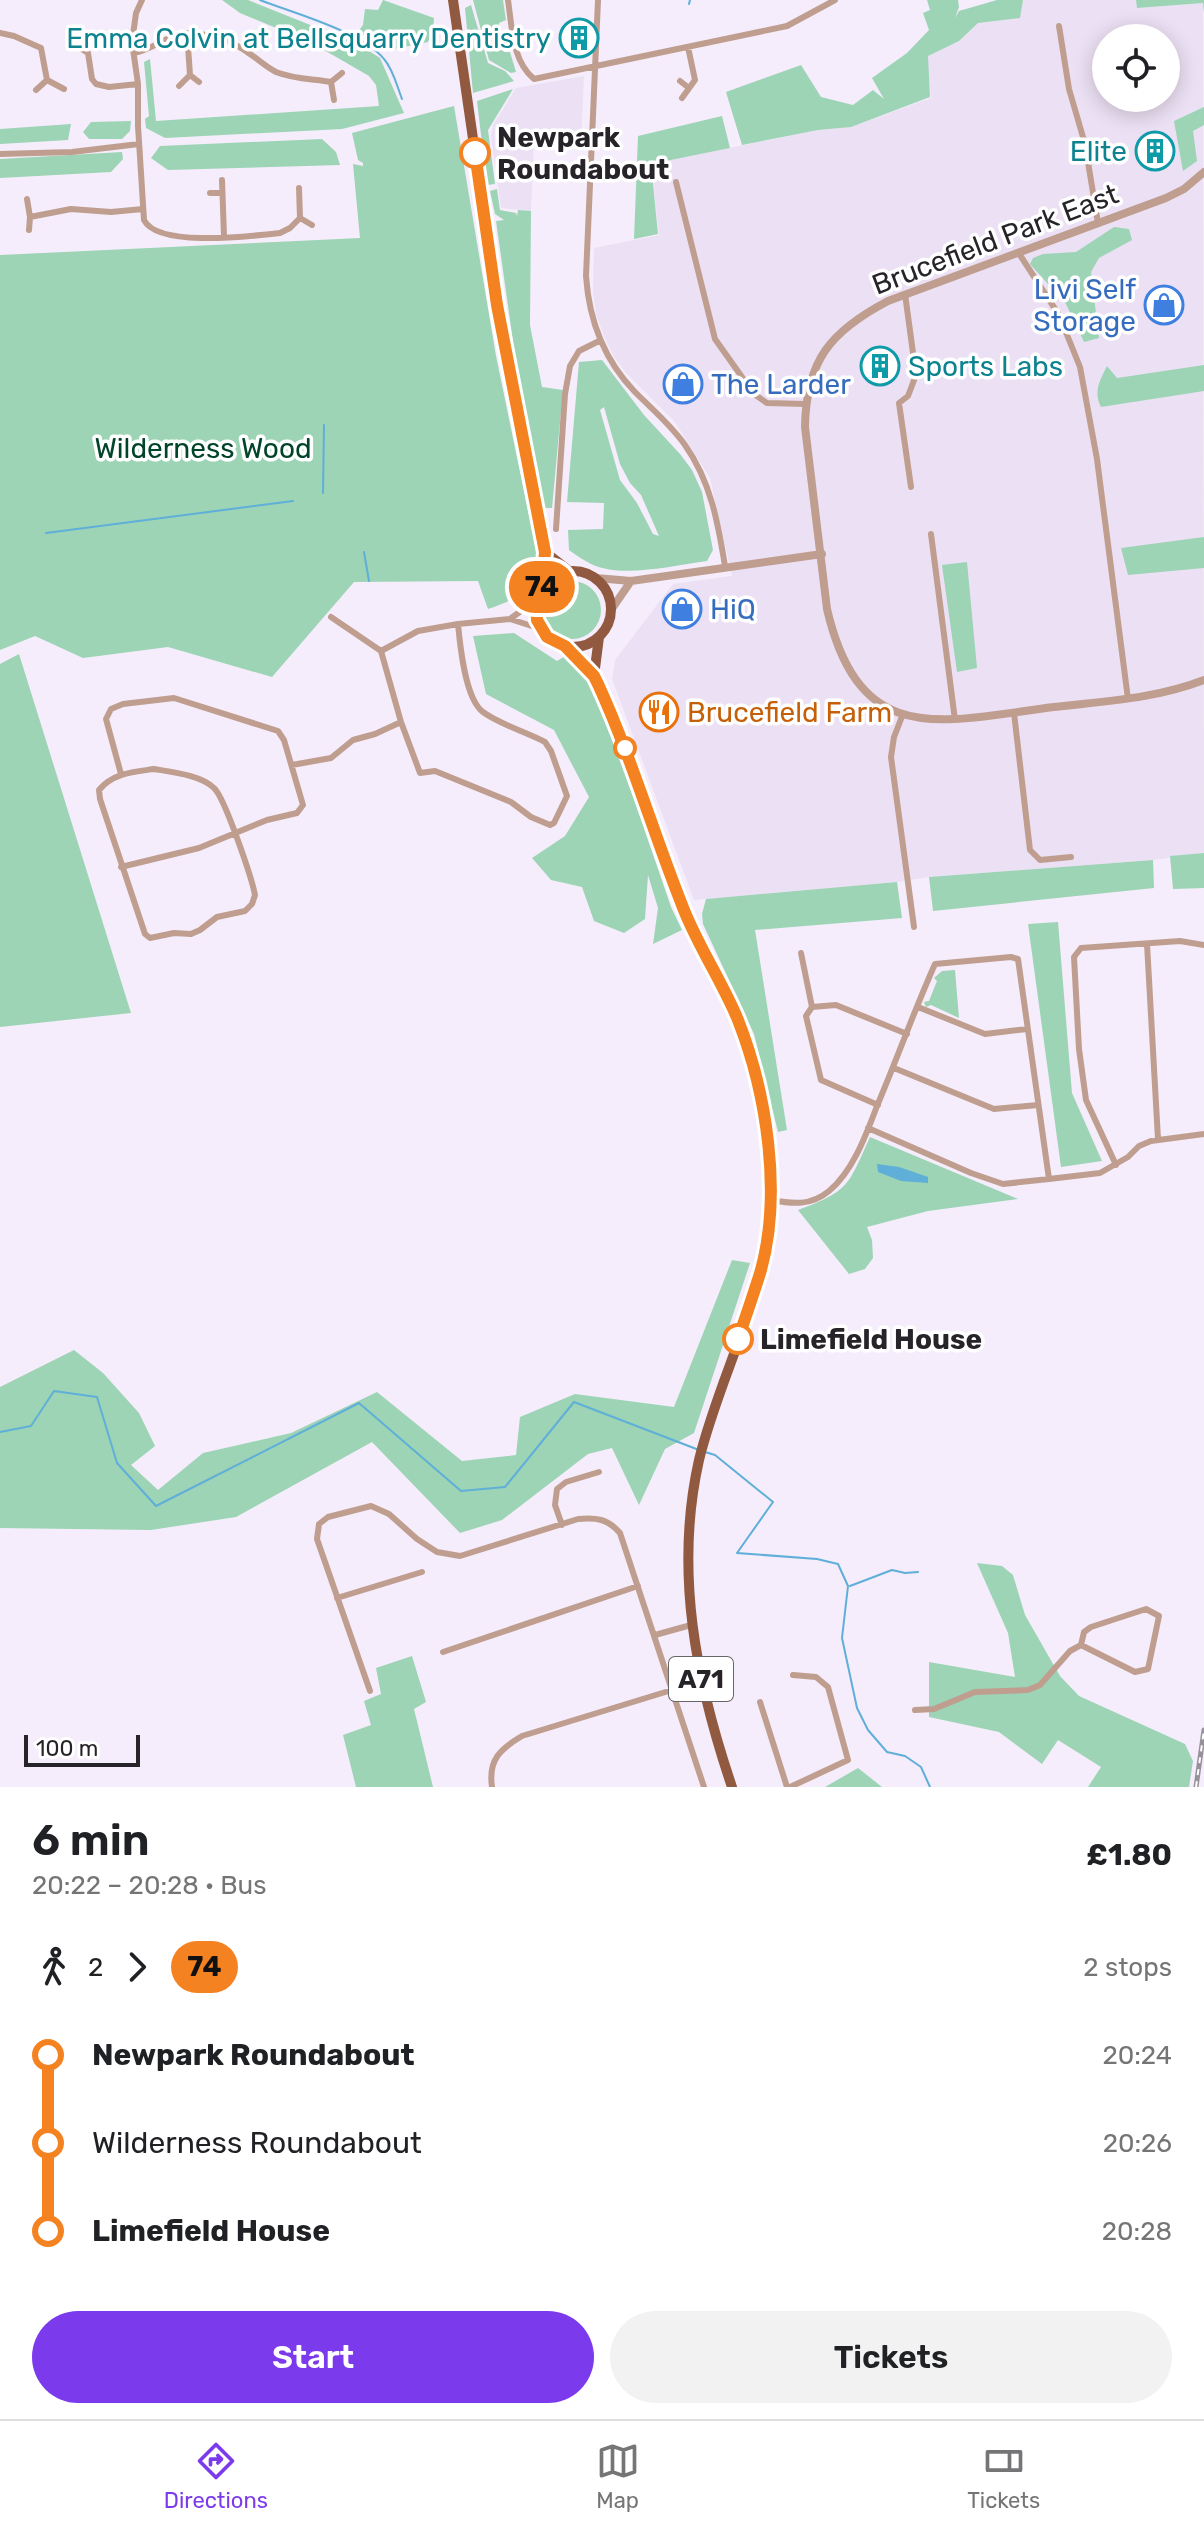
<!DOCTYPE html>
<html lang="en">
<head>
<meta charset="utf-8">
<style>
	body { margin:0; font-family:Rubik,sans-serif; background:#f2f2f2; color:#202124; height:100vh; display:flex; flex-direction:column; font-size:30px; white-space:nowrap }
	* { box-sizing:border-box; margin:0 }
	p { font-size:26px; color:#757577 }
	.icon { flex:none; width:44px; height:44px; fill:none; stroke:currentColor; stroke-width:2; stroke-linecap:round; stroke-linejoin:round }
	.map { position:relative; height:1787px; overflow:hidden }
	.sheet { display:flex; flex-direction:column; background:#fff; flex:1 }
	.sheet>* { flex:none }
	.badge { padding:0 16px; border-radius:26px; font-size:28px; line-height:52px }
	.fabs { position:absolute; left:1092px; top:24px; display:grid; gap:16px }
	.fabs a { display:grid; place-items:center; width:88px; height:88px; border-radius:50%; background:#fff; box-shadow:0 4px 20px #0003; font-size:40px }
	.scale { position:absolute; left:24px; bottom:20px; width:116px; box-sizing:border-box; padding-left:8px; border:4px solid #272429; border-top:0; font-size:22px; line-height:28px; white-space:nowrap; color:#272429; -webkit-text-stroke:6px #fff; paint-order:stroke }
	.map>.badge { position:absolute; translate:-50% -50%; box-shadow:0 0 0 4px #fff }
	.legs { display:flex; align-items:center; gap:12px; height:88px; padding:0 32px; font-size:26px }
	.legs p { margin-inline-start:auto }
	.headline { display:flex; align-items:center; justify-content:space-between; height:136px; padding:0 32px }
	h1 { font-size:44px; font-weight:600; line-height:60px }
	.cta { display:flex; gap:16px; margin-top:auto; padding:16px 32px }
	.cta a { flex:1; height:92px; border-radius:48px; background:#7c3aed; color:#fff; font-size:32px; font-weight:600; line-height:92px; text-align:center }
	.cta a+a { background:#f2f2f2; color:#202124 }
	ul { padding:0 32px; list-style:none }
	li { display:flex; align-items:center; gap:28px; height:88px; font-size:30px }
	li i { display:grid; place-items:center; width:12px; height:100%; margin:0 10px; background:currentColor }
	li i::after { content:''; width:20px; height:20px; margin:-10px; border:6px solid; border-radius:50%; background:#fff }
	li p { margin-inline-start:auto }
	li:first-child i { background:linear-gradient(#0000 50%,currentColor 0) }
	li:last-child i { background:linear-gradient(currentColor 50%,#0000 0) }
	.tab-bar { display:flex; justify-content:space-around; align-items:center; height:112px; border-top:2px solid #e0e0e0; background:#fff; font-size:22px; color:#757577 }
	.tab-bar a { display:grid; justify-items:center; gap:4px }
	.tab-bar .active { color:#7c3aed }
	.map>svg:first-child { display:block }
	.built { fill:#ece0f4; fill-rule:evenodd }
	.green { fill:#9cd4b5; fill-rule:evenodd }
	.water { fill:#5fafd8 }
	.lines { fill:none; stroke-linecap:round; stroke-linejoin:round }
	.stream { stroke:#5fafd8; stroke-width:2 }
	.minor { stroke:#bf9e90; stroke-width:6 }
	.tertiary { stroke:#bf9e90; stroke-width:8 }
	.primary { stroke:#91593f; stroke-width:10 }
	.rail-casing { stroke:#96919a; stroke-width:5 }
	.rail { stroke:#fff; stroke-width:2; stroke-dasharray:6; stroke-linecap:butt }
	.line-1-casing { stroke:#fff; stroke-width:18 }
	.line-1 { stroke:#f58220; stroke-width:12 }
	.stop-1-dot { fill:#fff; stroke:#f58220; stroke-width:4 }
	.labels { text-anchor:middle; stroke-width:7; stroke-linejoin:round; paint-order:stroke }
	.shield { fill:#fff; stroke:#686669; stroke-width:2 }
	.shield-label { font-size:26px; font-weight:bold; fill:#272429 }
	.culture-label { font-size:28px; fill:#0d838f; stroke:#fff; text-anchor:end }
	.stop-label { font-size:28px; font-weight:bold; fill:#272429; stroke:#fff; text-anchor:start }
	.street-label { font-size:28px; fill:#272429; stroke:#fff }
	.shop-label { font-size:28px; fill:#366cbe; stroke:#fff; text-anchor:start }
	.park-label { font-size:28px; fill:#00442a; stroke:#fff }
	.food-label { font-size:28px; fill:#c56008; stroke:#fff; text-anchor:start }
</style>
</head>
<body>
<div class="map">
<svg width="1204" height="1787" viewBox="0 0 1204 1787">
	<rect width="100%" height="100%" fill="#f5edfb"/>
	<path class="built" d="M1023,0H1136L1137,8L1203,3L1204,853L1153,860L929,877L897,882L694,900L612,679L615,660L673,584L732,576L710,478L675,422L627,374L614,357L604,336L596,314L593,292L594,248L659,235L651,164L818,130L851,127L931,98L927,56L959,41L978,23L1020,18ZM1106,38H1166V98H1106Z
		M584,76L581,140L534,138L531,211L501,208L491,136L493,125L516,88Z"/>
	<path class="green" d="M222,0H248L358,44L380,58L404,113L342,129L165,138L146,128L145,119L149,116L144,62L150,59L156,121L379,106L376,85L369,76L312,43L240,13Z
		M383,0L434,18L433,30L428,42L394,49L357,33L363,25L365,9L378,10Z
		M473,0H503L506,20L499,23L504,52H510L516,72L511,73L489,60Z
		M927,0H958L959,7L955,18L959,11L997,0H1023L1020,18L978,23L959,41L928,56L930,97L851,127L818,130L742,145L726,92L801,65L821,97L853,105L873,90L884,99L872,78L907,53L929,30L923,13L930,10Z
		M1136,0H1204V13L1203,3L1137,8Z
		M471,5L488,63L505,71L514,81L473,93L465,8Z
		M513,89L488,130L495,184L487,185L477,101Z
		M454,106L496,356L537,554C527,591 524,597 488,609L478,581L354,582L272,677L168,647L83,658L35,636L0,650V255L360,238L353,164L363,166V163L358,160L352,133Z
		M1204,107V125L1193,131L1197,161L1183,171L1174,121Z
		M722,116L730,148L651,164L658,234L634,239L638,136Z
		M131,121L130,131L122,139H89L83,132L91,122Z
		M71,124L68,140L0,144V129Z
		M322,139L336,152L340,165L168,170L151,158L160,146Z
		M122,152L123,159L111,172L0,178V159Z
		M497,189L500,210L516,213L517,216L518,210L531,211L530,325L542,387L563,390L552,508H545L521,398L496,221L504,220L495,214L490,191Z
		M1114,227L1129,229L1132,240L1099,258L1091,272L1099,338L1084,342L1066,304L1030,264L1033,258L1043,254L1076,252Z
		M602,360L644,415L680,454L692,470L702,492L713,550L707,561C674,565 622,579 591,564C583,560 576,555 569,550L568,530L603,529L604,503L567,502L579,362ZM604,407L620,464L630,483L641,495L659,536L653,534L637,503L620,480L600,410Z
		M1204,365V391L1101,407C1093,392 1100,380 1107,366L1117,378Z
		M1204,537V568L1128,575L1121,548Z
		M967,562L977,668L957,672L942,565Z
		M543 610a29 29 0 1 1 58 0a29 29 0 1 1-58 0Z
		M514,633L557,661L567,655L584,675L605,714L671,907L682,930L653,944L658,908L648,875L645,919L624,933L594,921L582,887L551,880L532,858L565,836L589,797L554,730L486,694L473,636Z
		M19,654L131,1013L0,1027V664Z
		M1204,853V888L1173,889L1170,856Z
		M1153,860L1154,888L933,911L929,877Z
		M897,882L902,918L755,930L787,1130L778,1132L754,1034L703,924L702,914L706,899Z
		M1058,922L1072,1093L1102,1161L1061,1167L1028,924Z
		M955,970L959,1018L931,1005L926,1007L924,1002L929,1001L937,981L934,978L942,971Z
		M870,1137L1018,1199L928,1211L867,1227L872,1240L873,1258L865,1269L849,1274L798,1210C850,1191 848,1185 870,1137Z
		M732,1260L750,1263L694,1433L665,1449L639,1505L612,1448L588,1454L502,1520L460,1533L372,1442L236,1517L151,1530L0,1528V1387L74,1350L103,1373L139,1413L155,1446L131,1465L158,1490L203,1453L291,1433L377,1392L462,1461L516,1455L520,1417L575,1394L674,1407Z
		M977,1563L1002,1566L1013,1575L1025,1615L1060,1676L1079,1696L1185,1744L1193,1761L1189,1787H1088L1101,1767L1058,1740L1042,1764L999,1732L929,1717V1662L1015,1677L1008,1633Z
		M412,1656L426,1702L414,1709L433,1787H356L343,1735L371,1725L364,1701L381,1694L376,1668Z
		M858,1768L882,1787H825Z"/>
	<path class="water" d="M877,1164L899,1167L928,1177V1183L901,1181L878,1172Z"/>
	<g class="lines">
		<path class="stream" d="M260,0C293,13 363,32 384,59C393,69 397,86 402,99
			M689,4L690,0
			M323,493L324,425
			M46,533L293,501
			M364,552L369,581
			M0,1432L31,1426L54,1391L97,1397L117,1463L156,1506L359,1403L461,1491L505,1487L574,1402L699,1450
			M705,1452L715,1455L773,1502L737,1553L817,1559L838,1564L848,1586L842,1638L857,1708L868,1730L887,1752L905,1756L921,1767L930,1787
			M850,1586L892,1570L905,1573L918,1572"/>
		<path class="minor" d="M142,0L136,13L132,42L138,84V126L144,220C158,248 251,236 280,233L290,228L300,218L299,188
			M508,0C512,27 512,61 534,79L787,26L835,0
			M598,0L586,276C589,320 603,359 635,392C652,409 671,425 685,445C711,482 718,523 725,566
			M1059,26L1069,89L1085,144L1098,223
			M0,33L14,36L41,48L47,80L36,90
			M187,33L190,75L199,82
			M75,45L88,53L92,79L96,84L109,87L138,84
			M134,53C152,50 167,35 186,34C208,32 233,41 250,54C259,60 266,67 276,72C293,79 313,79 331,82L342,73
			M47,80L64,89
			M680,81L689,88
			M331,82L334,100
			M179,86L190,75
			M682,98L695,80L688,47
			M0,154L72,152L139,144
			M222,180L224,236
			M676,182L715,339L754,394L767,403L805,404
			M210,193H222
			M27,199L30,217L71,209L111,212L143,209
			M300,218L312,225
			M29,230L30,217
			M1018,252L1059,315L1080,367L1097,459L1128,699
			M905,294L916,375L908,396L899,403L911,487
			M556,529L565,394L570,366L579,351L599,341
			M931,534L955,720
			M331,617L381,651
			M510,619L536,600
			M458,624C460,645 465,699 483,712C499,724 526,732 545,742L551,751L567,796L554,823L550,825L531,817L511,802L435,771L420,773L401,722L381,651L418,631L458,624L510,619L541,629
			M1014,713L1030,850L1040,860L1071,857
			M903,714L894,737L891,757L914,927
			M292,765L331,758L353,740L375,734L401,722
			M154,769C172,772 201,775 214,788C225,798 252,879 255,895L252,904L245,911L217,917L200,930L191,934L174,933L150,938L145,934L100,799L99,790C113,773 133,772 154,769Z
			M121,774L106,719L111,709L123,704L174,698L278,731L284,740L303,805L297,813L267,820L199,848L121,867
			M1147,944L1158,1139
			M801,953L812,1007
			M918,1007L985,1034L1027,1029
			M894,1068L994,1109L1038,1105
			M878,1105L821,1080L806,1016L812,1007L836,1005L907,1034
			M1116,1165L1086,1100L1079,1049L1074,957L1081,948L1180,941L1204,945
			M1049,1179L1100,1173L1128,1157L1139,1146L1151,1141L1204,1134
			M771,1200C793,1204 811,1206 829,1191C853,1171 866,1135 877,1106C897,1059 914,1011 935,964L1011,957L1018,959L1049,1179L1003,1184L971,1173L868,1128
			M562,1525L555,1505L557,1489L566,1482L599,1472
			M337,1598L422,1572
			M655,1635L691,1625
			M443,1652L638,1586
			M370,1691L317,1539L319,1524L328,1517L371,1506L389,1514L417,1539L437,1552L460,1556L578,1519C596,1517 608,1519 620,1533L704,1787
			M760,1702L787,1787
			M915,1710L934,1709L975,1692L1028,1690L1040,1685L1070,1651L1081,1645L1135,1672L1148,1669L1159,1616L1146,1609L1091,1627L1084,1632L1081,1645
			M492,1787C488,1760 500,1749 522,1736L672,1690
			M790,1787L848,1760L828,1687L816,1677L793,1675"/>
		<path class="tertiary" d="M1204,172L1184,189L1166,198L888,301C831,331 806,360 805,427L827,609C860,750 942,721 1054,707C1105,701 1155,699 1204,680
			M596,578L631,581L822,554
			M611,610L631,581"/>
		<path class="primary" d="M453,0L497,305L545,552L542,586
			M545,552L569,571
			M535 609a38 38 0 1 1 76 0a38 38 0 1 1-76 0Z
			M565,646L594,676L598,684C631,756 653,832 682,905C697,945 722,981 738,1020C759,1072 772,1142 771,1198C770,1289 720,1373 699,1460C674,1571 696,1681 732,1787
			M594,676L599,637"/>
		<g class="rail-casing">
			<path id="rail" d="M1196,1787L1204,1730"/>
		</g>
		<use href="#rail" class="rail"/>
	</g>
	<g class="lines">
		<g class="line-1-casing">
			<path id="line-1" d="M475,153L497,305L545,552L542,586L536,600L537,620L547,637L565,646L594,676L598,684C631,756 653,832 682,905C697,945 722,981 738,1020C767,1094 782,1193 761,1270C754,1293 746,1316 738,1339"/>
		</g>
		<use href="#line-1" class="line-1"/>
	</g>
	<defs>
		<g id="building-ring" transform="scale(2)"><circle r="9.5" fill="#fff" stroke="#0f9aa8" stroke-width="1.5"/><path d="M-4-6H4V6H1V3H-1V6H-4ZM-2.5-4.3h1.7v1.8h-1.7ZM.8-4.3h1.7v1.8H.8ZM-2.5-1h1.7V.8h-1.7ZM.8-1h1.7V.8H.8Z" fill="#0f9aa8"/></g>
		<g id="shop-ring" transform="scale(2)"><circle r="9.5" fill="#fff" stroke="#3f7fe0" stroke-width="1.5"/><path d="M-5-2.5h2.3a2.7 3.5 0 0 1 5.4 0H5L5.5 6h-11ZM-1.5-2.5h3a1.5 2.3 0 0 0-3 0Z" fill="#3f7fe0"/></g>
		<g id="restaurant-ring" transform="scale(2)"><circle r="9.5" fill="#fff" stroke="#e8710a" stroke-width="1.5"/><path d="M-5-6h1v4h1v-4h1v4h1v-4h1v5L-1.5 .5V6h-2V.5L-5-1ZM5-6V6H3V1.5H1.5Q1.5-4 5-6Z" fill="#e8710a"/></g>
	</defs>
	<g fill-rule="evenodd">
		<use href="#building-ring" x="579" y="38"/>
		<use href="#building-ring" x="1155" y="151"/>
		<use href="#shop-ring" x="1164" y="305"/>
		<use href="#building-ring" x="880" y="366"/>
		<use href="#shop-ring" x="683" y="384"/>
		<use href="#shop-ring" x="682" y="609"/>
		<use href="#restaurant-ring" x="659" y="712"/>
	</g>
	<g class="stop-1-dot">
		<circle cx="475" cy="153" r="14"/>
		<circle cx="625" cy="748" r="10"/>
		<circle cx="738" cy="1339" r="14"/>
	</g>
	<g class="labels">
		<rect class="shield" x="669" y="1657" width="64" height="44" rx="6"/>
		<g class="shield-label">
			<text x="701" y="1688">A71</text>
		</g>
		<g class="culture-label">
			<text x="551" y="48">Emma Colvin at Bellsquarry Dentistry</text>
			<text x="1127" y="161">Elite</text>
			<text x="908" y="376" text-anchor="start">Sports Labs</text>
		</g>
		<g class="stop-label">
			<text x="497" y="147">Newpark<tspan x="497" dy="32">Roundabout</tspan></text>
			<text x="760" y="1349">Limefield House</text>
		</g>
		<g class="street-label">
			<text transform="translate(995 239) rotate(-21)" y="10">Brucefield Park East</text>
		</g>
		<g class="shop-label">
			<text x="1136" y="299" text-anchor="end">Livi Self<tspan x="1136" dy="32">Storage</tspan></text>
			<text x="711" y="394">The Larder</text>
			<text x="710" y="619">HiQ</text>
		</g>
		<g class="park-label">
			<text x="203" y="458">Wilderness Wood</text>
		</g>
		<g class="food-label">
			<text x="687" y="722">Brucefield Farm</text>
		</g>
	</g>
</svg>
<div class="fabs">
<a><svg class="icon" aria-label="locate" viewBox="0 0 24 24"><circle cx="12" cy="12" r="6"/><path d="M12 2v4M12 18v4M2 12h4M18 12h4"/></svg></a>
</div>
<div class="scale">100 m</div>
<b class="badge" style="left:542px;top:587px;background:#f58220;color:#111">74</b>
</div>
<section class="sheet">
<div class="headline"><div><h1>6 min</h1><p>20:22 – 20:28 · Bus</p></div><b>£1.80</b></div>
<div class="legs"><svg class="icon" aria-label="walk" viewBox="0 0 24 24"><circle cx="13" cy="4" r="2"/><path d="M13 8l-2 6 4 7M11 14l-3 7M7 12l3-4h3l4 4"/></svg>2<svg class="icon" aria-label="forward" viewBox="0 0 24 24"><path d="M9 5l7 7-7 7"/></svg><b class="badge" style="background:#f58220;color:#111">74</b><p>2 stops</p></div>
<ul>
<li><i style="color:#f58220"></i><b>Newpark Roundabout</b><p>20:24</p></li>
<li><i style="color:#f58220"></i><span>Wilderness Roundabout</span><p>20:26</p></li>
<li><i style="color:#f58220"></i><b>Limefield House</b><p>20:28</p></li>
</ul>
<div class="cta"><a>Start</a><a>Tickets</a></div>
</section>
<nav class="tab-bar">
<a class="active"><svg class="icon" aria-label="directions" viewBox="0 0 24 24"><path d="M12 3l9 9-9 9-9-9zM9 14v-3h6M13 9l2 2-2 2"/></svg>Directions</a>
<a><svg class="icon" aria-label="map" viewBox="0 0 24 24"><path d="M3 6l6-2 6 2 6-2v14l-6 2-6-2-6 2zM9 4v14M15 6v14"/></svg>Map</a>
<a><svg class="icon" aria-label="tickets" viewBox="0 0 24 24"><path d="M3 7h18v10H3zM15 7v10"/></svg>Tickets</a>
</nav>
</body>
</html>
